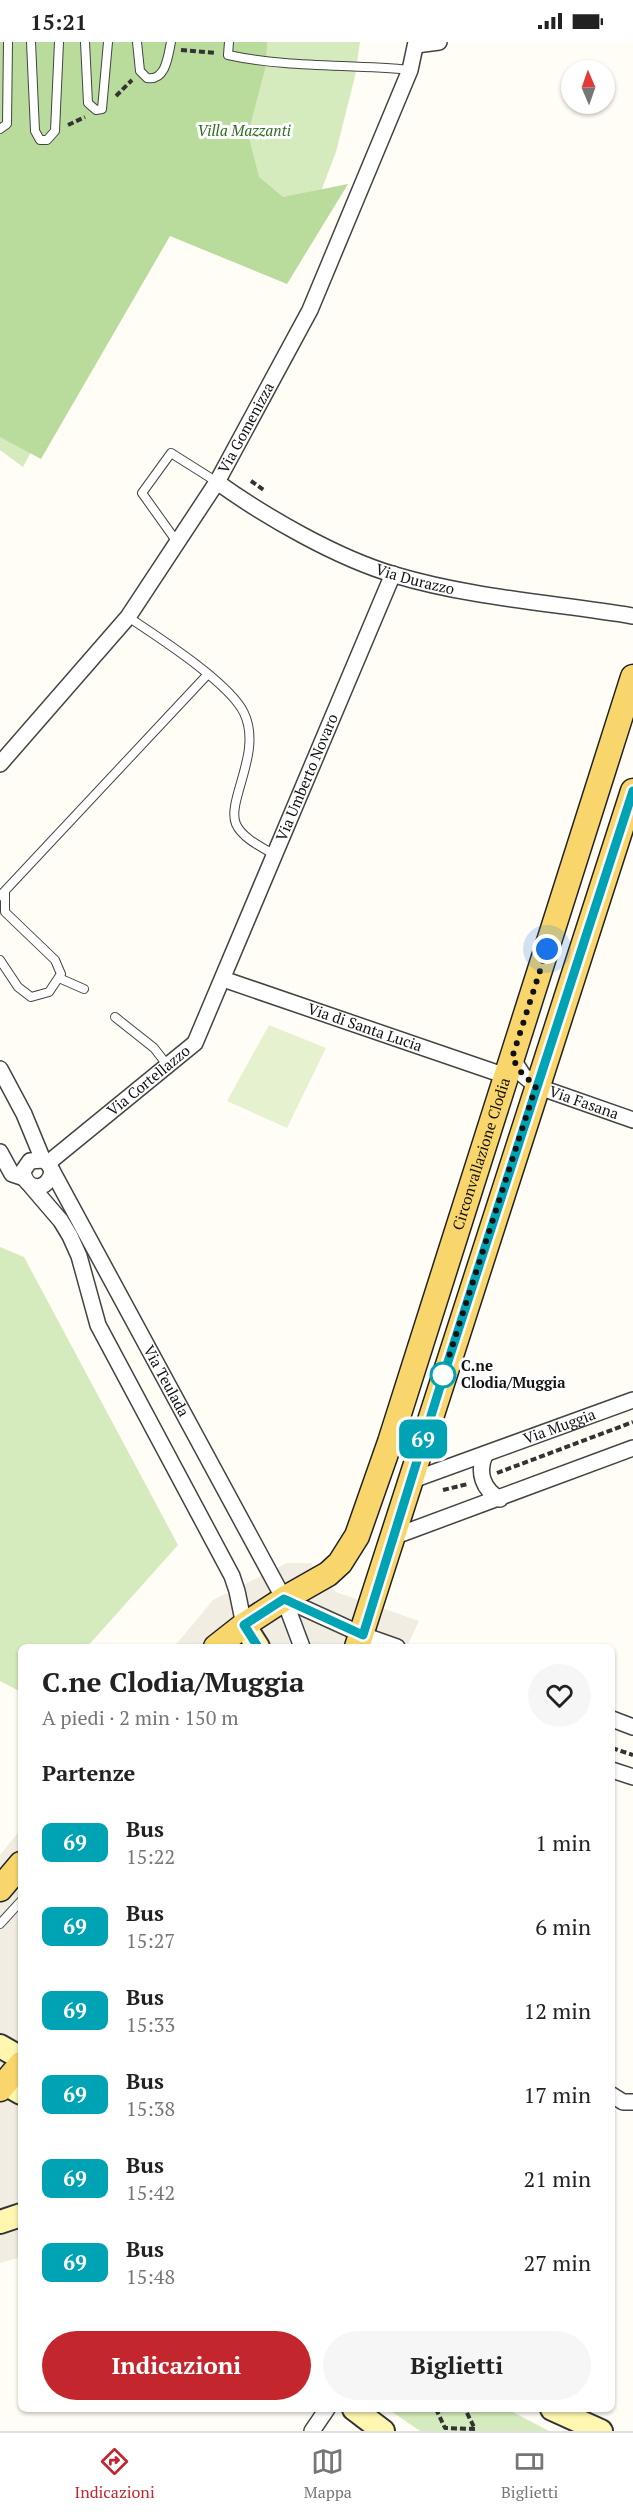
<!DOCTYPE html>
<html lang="it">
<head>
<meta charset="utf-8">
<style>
	body { margin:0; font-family:"PT Serif",serif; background:#f6f6f6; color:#222; height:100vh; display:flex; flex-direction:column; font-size:22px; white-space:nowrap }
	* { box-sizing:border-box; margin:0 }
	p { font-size:20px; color:#767676 }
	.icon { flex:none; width:33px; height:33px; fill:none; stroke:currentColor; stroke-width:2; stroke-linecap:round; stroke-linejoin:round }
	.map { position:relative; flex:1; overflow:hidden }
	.side { position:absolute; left:18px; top:1602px; width:597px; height:768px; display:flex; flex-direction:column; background:#fff; border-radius:9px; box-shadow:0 2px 4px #0004 }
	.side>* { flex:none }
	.badge { padding:0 12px; border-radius:9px; font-size:21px; line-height:39px }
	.needle { width:39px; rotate:358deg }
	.fabs { position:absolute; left:561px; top:18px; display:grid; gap:12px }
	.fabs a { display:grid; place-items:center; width:54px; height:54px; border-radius:50%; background:#fff; box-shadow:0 2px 4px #0004; font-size:30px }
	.you { position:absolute; width:30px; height:30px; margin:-15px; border:4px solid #fff; border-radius:50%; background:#1a73e8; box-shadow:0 0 0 9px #1a73e833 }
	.map>.badge { position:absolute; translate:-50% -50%; box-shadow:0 0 0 3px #fff }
	h2 { padding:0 24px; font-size:22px; line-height:54px }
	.round { display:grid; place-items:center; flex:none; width:63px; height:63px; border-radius:32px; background:#f6f6f6 }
	.headline { display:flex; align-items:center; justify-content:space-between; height:102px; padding:0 24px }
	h1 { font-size:28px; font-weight:800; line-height:45px }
	.primary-button { display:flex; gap:12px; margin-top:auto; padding:12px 24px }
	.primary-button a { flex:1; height:69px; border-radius:36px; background:#c4262e; color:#fff; font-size:24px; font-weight:800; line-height:69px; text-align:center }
	.primary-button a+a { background:#f6f6f6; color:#222 }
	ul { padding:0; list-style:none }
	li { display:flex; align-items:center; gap:18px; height:84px; padding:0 24px }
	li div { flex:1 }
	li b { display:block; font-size:22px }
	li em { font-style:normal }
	li .badge { min-width:66px; font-weight:700; text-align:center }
	.status { display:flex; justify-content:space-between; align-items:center; height:42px; padding:0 30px; background:#fff; direction:ltr }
	.status svg { height:16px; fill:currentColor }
	.dock { display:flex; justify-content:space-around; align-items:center; height:84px; border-top:2px solid #e0e0e0; background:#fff; font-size:16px; color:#767676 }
	.dock a { display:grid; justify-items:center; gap:3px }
	.dock .selected { color:#c4262e }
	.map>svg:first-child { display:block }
	.green { fill:#d5ebbd }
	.forest { fill:#b9dc9c }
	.pitch { fill:#e6f2cf }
	.plaza { fill:#f1ede2 }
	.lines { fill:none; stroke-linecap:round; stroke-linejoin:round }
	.lane-casing { stroke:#444; stroke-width:10 }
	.street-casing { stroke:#444; stroke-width:18 }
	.secondary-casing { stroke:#333; stroke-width:26 }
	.primary-casing { stroke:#222; stroke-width:27 }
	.path { stroke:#333; stroke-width:4; stroke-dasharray:6 3; stroke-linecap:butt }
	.lane { stroke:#fff; stroke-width:8 }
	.street { stroke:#fff; stroke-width:15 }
	.secondary { stroke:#fff6b0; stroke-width:22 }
	.primary { stroke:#f9d66b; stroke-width:24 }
	.line-casing { stroke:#fff; stroke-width:14 }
	.line { stroke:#00a3b4; stroke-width:9 }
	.walk { stroke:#111; stroke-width:6; stroke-dasharray:0 10.8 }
	.stop-dot { fill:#fff; stroke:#00a3b4; stroke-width:3 }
	.labels { text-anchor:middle; stroke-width:6; stroke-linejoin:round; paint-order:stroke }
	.park-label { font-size:15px; font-style:italic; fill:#2f6b1f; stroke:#fff }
	.street-label { font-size:15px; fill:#111; stroke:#fff }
	.stop-label { font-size:15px; font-weight:bold; fill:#111; stroke:#fff; text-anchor:start }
</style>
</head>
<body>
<div class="status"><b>15:21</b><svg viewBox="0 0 49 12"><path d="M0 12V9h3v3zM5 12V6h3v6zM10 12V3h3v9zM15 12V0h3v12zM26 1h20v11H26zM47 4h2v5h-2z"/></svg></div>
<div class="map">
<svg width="633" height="2389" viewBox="0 0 633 2389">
	<rect width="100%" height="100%" fill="#fffdf5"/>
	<path class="green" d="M0,0H360L355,34L336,110L305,191L135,159L103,276L23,425L0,408Z
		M0,1205L24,1215L178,1503L87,1605H21V1650L0,1639Z
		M388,2367H507L549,2389H420Z"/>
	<path class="forest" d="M0,0H267L266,23L248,92L259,135L283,155L348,142L287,242L170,194L41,417L0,395Z"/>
	<path class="pitch" d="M269,983L326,1006L287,1086L227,1059Z"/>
	<path class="plaza" d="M287,1521H311L336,1550L419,1579L407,1605H174L213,1558Z
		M21,1787V2215L0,2221V1813Z"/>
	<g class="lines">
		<g class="lane-casing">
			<path id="lane" d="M31,0L35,89L40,98H47L55,89L59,0
				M85,0L88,61L96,68L102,67L108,0
				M137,0L140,29L147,36C166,39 168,14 171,0
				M229,0L228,13C288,26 349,22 410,28
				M0,87L7,82L8,0
				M177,500L142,451L171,411L217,440
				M128,575C158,595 230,641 244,671C263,710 226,759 236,782C242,796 263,806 275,813
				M0,854L208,632
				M0,918L18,945L31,955L49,950L61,932L55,918L5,870V850
				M59,936L84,947
				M115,975L154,1006L168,1024
				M0,1882L21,1859"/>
		</g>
		<g class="street-casing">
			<g id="street">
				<path d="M416,3L439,0"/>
				<path id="s1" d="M217,440C266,475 337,516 395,533C472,556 554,561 633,574"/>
				<path id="s2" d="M0,722L128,575L217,440L310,268L410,28L416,0"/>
				<path id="s3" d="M223,937L506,1034"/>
				<path id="s4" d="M512,1016L523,1033L536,1044L633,1078"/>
				<path d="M0,1027L24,1072L43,1118"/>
				<path d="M0,1110L12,1132L24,1136"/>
				<path id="s5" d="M48,1121L195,1001L393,532"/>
				<path id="s6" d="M48,1121L284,1557L302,1605"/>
				<path d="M48,1121L43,1118L30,1119L23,1129C25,1150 49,1150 52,1129"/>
				<path d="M31,1144L61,1179L70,1194L79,1214L98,1283L232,1534L237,1549L244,1583"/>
				<path d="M485,1413C477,1430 483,1448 500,1457"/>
				<path id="s7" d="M410,1439L633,1358"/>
				<path d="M393,1495L633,1406"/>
				<path d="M284,1557L363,1593L397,1605"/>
				<path d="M612,1677L633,1685"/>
				<path d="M612,1728L633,1735"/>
				<path d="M612,2053L623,2060H633"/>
				<path d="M312,2389L327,2367"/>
			</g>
		</g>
		<g class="secondary-casing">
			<path id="secondary" d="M244,1583L258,1605
				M0,2004L21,2016
				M0,2039L21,2051
				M0,2180L21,2173
				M354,2367L383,2389
				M552,2367L601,2389"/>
		</g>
		<g class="primary-casing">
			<g id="primary">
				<path id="s8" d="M216,1605L244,1583L284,1557L328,1532L340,1521L357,1494L390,1400L633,635"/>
				<path d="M357,1605L633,749"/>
				<path d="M0,1847L21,1822"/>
				<path d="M0,2047L21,2022"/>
			</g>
		</g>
		<path class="path" d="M181,8L216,11
			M116,54L132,38
			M68,83L85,75
			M251,439L265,449
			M497,1431L633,1380
			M443,1448L468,1442
			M612,1706L633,1713
			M436,2367L445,2386L475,2387L465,2367"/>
		<use href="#lane" class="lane"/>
		<use href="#street" class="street"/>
		<use href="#secondary" class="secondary"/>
		<use href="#primary" class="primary"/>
	</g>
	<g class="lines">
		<g class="line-casing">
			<path id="line" d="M258,1605L244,1583L284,1557L363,1593L444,1332L633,749"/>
		</g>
		<use href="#line" class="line"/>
		<path class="walk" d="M443,1333L536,1044L523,1033L512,1016L547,907"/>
	</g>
	<circle class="stop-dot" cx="443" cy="1333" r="12"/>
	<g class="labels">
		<g class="park-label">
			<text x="244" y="94">Villa Mazzanti</text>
		</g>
		<g class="street-label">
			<text dy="5" stroke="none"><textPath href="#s2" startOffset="418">Via Gomenizza</textPath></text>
			<text dy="5" stroke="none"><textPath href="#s1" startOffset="222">Via Durazzo</textPath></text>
			<text dy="5" stroke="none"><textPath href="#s5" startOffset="478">Via Umberto Novaro</textPath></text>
			<text dy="5" stroke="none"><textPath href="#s3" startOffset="150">Via di Santa Lucia</textPath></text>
			<text dy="5" stroke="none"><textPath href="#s5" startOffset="130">Via Cortellazzo</textPath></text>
			<text dy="5" stroke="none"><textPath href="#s4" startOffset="88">Via Fasana</textPath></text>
			<text dy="5" stroke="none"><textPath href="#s8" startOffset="584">Circonvallazione Clodia</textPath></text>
			<text dy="5" stroke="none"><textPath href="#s6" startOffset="248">Via Teulada</textPath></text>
			<text dy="5" stroke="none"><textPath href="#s7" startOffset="159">Via Muggia</textPath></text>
		</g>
		<g class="stop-label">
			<text x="461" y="1329">C.ne<tspan x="461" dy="17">Clodia/Muggia</tspan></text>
		</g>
	</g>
</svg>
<div class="fabs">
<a><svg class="needle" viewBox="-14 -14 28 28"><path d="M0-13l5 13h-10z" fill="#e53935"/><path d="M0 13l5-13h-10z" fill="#767676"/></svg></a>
</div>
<div class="you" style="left:547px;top:907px"></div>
<b class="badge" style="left:423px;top:1397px;background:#00a3b4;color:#fff">69</b>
<section class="side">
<div class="headline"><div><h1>C.ne Clodia/Muggia</h1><p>A piedi · 2 min · 150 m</p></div><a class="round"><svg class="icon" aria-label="heart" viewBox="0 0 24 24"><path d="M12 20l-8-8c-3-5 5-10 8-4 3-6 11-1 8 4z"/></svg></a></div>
<h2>Partenze</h2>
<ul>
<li><span class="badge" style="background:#00a3b4;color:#fff">69</span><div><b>Bus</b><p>15:22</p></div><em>1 min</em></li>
<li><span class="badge" style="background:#00a3b4;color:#fff">69</span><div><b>Bus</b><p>15:27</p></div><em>6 min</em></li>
<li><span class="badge" style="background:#00a3b4;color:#fff">69</span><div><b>Bus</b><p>15:33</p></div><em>12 min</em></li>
<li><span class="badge" style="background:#00a3b4;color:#fff">69</span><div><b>Bus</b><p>15:38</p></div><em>17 min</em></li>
<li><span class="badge" style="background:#00a3b4;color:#fff">69</span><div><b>Bus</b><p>15:42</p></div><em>21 min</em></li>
<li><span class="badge" style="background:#00a3b4;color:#fff">69</span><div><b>Bus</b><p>15:48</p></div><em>27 min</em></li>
</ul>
<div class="primary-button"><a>Indicazioni</a><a>Biglietti</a></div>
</section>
</div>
<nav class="dock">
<a class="selected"><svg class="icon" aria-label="directions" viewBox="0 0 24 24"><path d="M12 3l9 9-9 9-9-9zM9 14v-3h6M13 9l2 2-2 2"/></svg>Indicazioni</a>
<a><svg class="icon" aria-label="map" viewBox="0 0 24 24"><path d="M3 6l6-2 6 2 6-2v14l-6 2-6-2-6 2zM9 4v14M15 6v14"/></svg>Mappa</a>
<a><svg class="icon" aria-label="tickets" viewBox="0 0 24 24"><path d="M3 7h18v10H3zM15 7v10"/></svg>Biglietti</a>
</nav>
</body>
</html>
